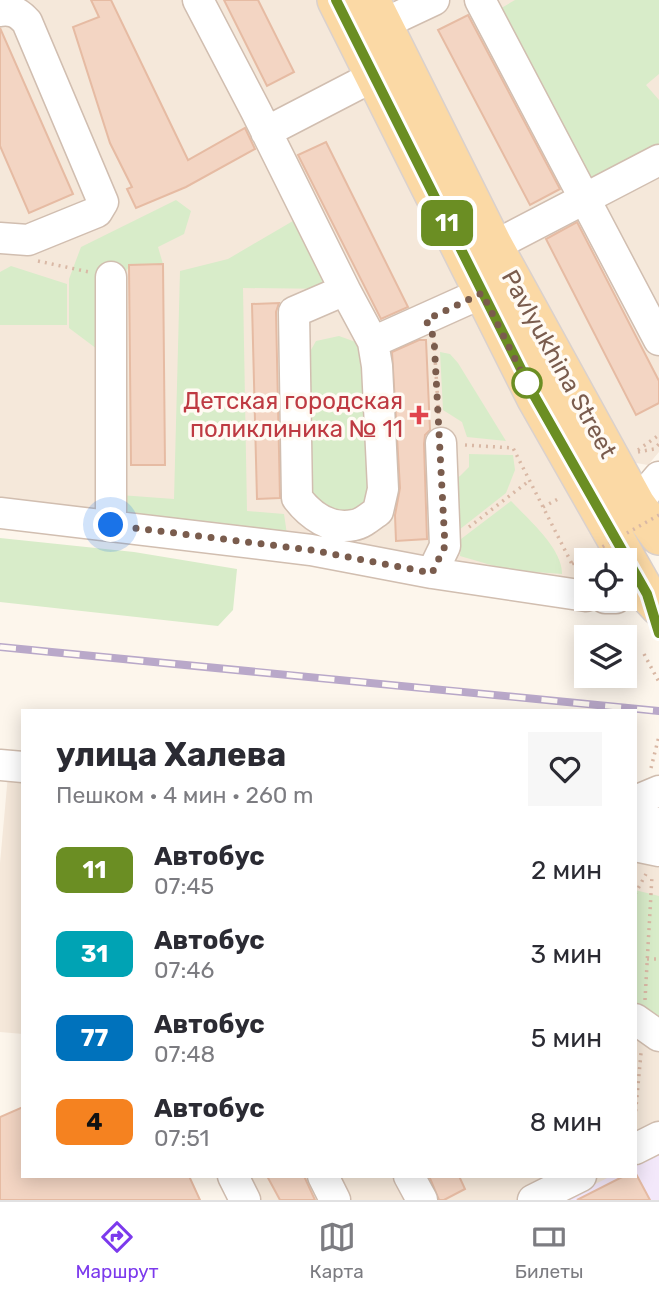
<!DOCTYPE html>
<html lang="ru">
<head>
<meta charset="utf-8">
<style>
	body { margin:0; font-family:Rubik,sans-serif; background:#f7f7f7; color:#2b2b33; height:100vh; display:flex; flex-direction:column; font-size:26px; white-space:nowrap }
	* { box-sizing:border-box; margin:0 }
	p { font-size:23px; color:#7c7c81 }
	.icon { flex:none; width:38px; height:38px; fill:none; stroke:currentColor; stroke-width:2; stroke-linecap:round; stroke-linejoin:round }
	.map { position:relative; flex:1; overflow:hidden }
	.drawer { position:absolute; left:21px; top:709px; width:616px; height:469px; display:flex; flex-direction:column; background:#fff; border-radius:0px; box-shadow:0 4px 18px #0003 }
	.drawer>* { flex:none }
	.badge { padding:0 14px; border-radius:10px; font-size:24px; line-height:46px }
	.controls { position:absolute; left:574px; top:548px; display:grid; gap:14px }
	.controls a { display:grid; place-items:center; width:63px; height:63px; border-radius:0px; background:#fff; box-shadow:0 4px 18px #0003; font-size:35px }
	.you { position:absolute; width:35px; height:35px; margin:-18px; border:5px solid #fff; border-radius:50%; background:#1a73e8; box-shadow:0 0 0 10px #1a73e833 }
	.map>.badge { position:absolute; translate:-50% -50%; box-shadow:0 0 0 4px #fff }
	.round { display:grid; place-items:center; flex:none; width:74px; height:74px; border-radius:0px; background:#f7f7f7 }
	.summary { display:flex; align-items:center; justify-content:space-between; height:119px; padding:0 35px }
	h1 { font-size:33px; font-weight:700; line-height:52px }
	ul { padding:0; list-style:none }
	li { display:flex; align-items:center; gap:21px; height:84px; padding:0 35px }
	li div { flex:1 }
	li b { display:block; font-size:26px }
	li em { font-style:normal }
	li .badge { min-width:77px; font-weight:700; text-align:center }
	.menu { display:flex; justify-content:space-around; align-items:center; height:98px; border-top:2px solid #e1e1e2; background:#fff; font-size:19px; color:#7c7c81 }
	.menu a { display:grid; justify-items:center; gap:4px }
	.menu .on { color:#7c3aed }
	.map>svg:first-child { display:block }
	.residential { fill:#f5e8da }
	.education { fill:#f3e8fa }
	.green { fill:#d8ecc9 }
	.building { fill:#f3d5c3; stroke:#e6bba3; stroke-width:2 }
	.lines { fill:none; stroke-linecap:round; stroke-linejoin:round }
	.minor-casing { stroke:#d1beb0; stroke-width:33 }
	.major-casing { stroke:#dad1cd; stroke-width:40 }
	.path { stroke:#d9b8a5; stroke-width:3.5; stroke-dasharray:2 5; stroke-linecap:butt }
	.minor { stroke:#fff; stroke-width:30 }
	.major { stroke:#fbd9a5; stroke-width:37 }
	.rail-casing { stroke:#b9a8c9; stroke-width:8 }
	.rail { stroke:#fffaf3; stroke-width:5; stroke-dasharray:16; stroke-linecap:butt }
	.path-bridge { stroke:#d9b8a5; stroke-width:3.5; stroke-dasharray:2 5; stroke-linecap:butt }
	.line-casing { stroke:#fff; stroke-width:16 }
	.line { stroke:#6b8e23; stroke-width:10 }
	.walk { stroke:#7a5c4d; stroke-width:7; stroke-dasharray:0 12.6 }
	.stop-dot { fill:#fff; stroke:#6b8e23; stroke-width:3.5 }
	.health-dot { fill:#e0444e; stroke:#fffaf3; stroke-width:2.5 }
	.labels { text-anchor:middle; stroke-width:7; stroke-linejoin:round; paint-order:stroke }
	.street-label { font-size:24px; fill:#7a5c4d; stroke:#fffaf3 }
	.health-label { font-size:24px; fill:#be3a42; stroke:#fffaf3; text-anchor:end }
</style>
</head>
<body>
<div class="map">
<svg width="659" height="1200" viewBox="0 0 659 1200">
	<rect width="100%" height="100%" fill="#fdf6ec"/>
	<path class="residential" d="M0,0H324L610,560H586V594L0,507Z
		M387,0H659V452L648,465L630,462L620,448Z
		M8,775L23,777V1034L0,1032V863Z
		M635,862L659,868V1200H230L219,1176H635Z"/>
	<path class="education" d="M659,1152V1200H564L611,1176H635V1164Z"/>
	<path class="green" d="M515,0H659V74L646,85L659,100V144L586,183L498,10Z
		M176,200L191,211L184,234L158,247L163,264L130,265L119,283L105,355L69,328V279L81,247Z
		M298,218L333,289L243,288L247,511L284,514L288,541L118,520L120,495L174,499L180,271L228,259Z
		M11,266L67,284V325H0V272Z
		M339,336L364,345L370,506L334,516L309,497L303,364L316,341Z
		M440,352L450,354L458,363L506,441L467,437L462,422L443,410Z
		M469,454L513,455L515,470L506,493L450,537L447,483L460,476L469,467Z
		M511,501C528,519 563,549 562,574L508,570L460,556L461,539Z
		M0,538L134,552L237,569L233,610L218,626L0,602Z
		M635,890L659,896V1028L635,1012Z"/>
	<path class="building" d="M91,0H111L188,160L245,128L255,149L186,187L136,208L127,189L132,187L110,143L73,27L99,17Z
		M224,0H258L294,72L267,86Z
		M468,15L560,189L530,205L438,30Z
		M0,28L73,194L29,213L0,146Z
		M326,142L408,307L381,319L298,155Z
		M577,222L659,381V403L636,415L546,239Z
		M163,264L165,465H131L129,265Z
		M279,303L276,312L280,498L257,499L252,304Z
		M419,340H426L430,430L425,435L424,444L427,539L396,541L395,515L400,488L392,352Z
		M23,1107V1176H189L200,1200H0V1117Z
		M635,1172L650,1200H577L624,1176H635Z
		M267,1176H304L315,1200H280Z
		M429,1176H459L465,1189L444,1200H439Z"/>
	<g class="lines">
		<g class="minor-casing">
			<path id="minor" d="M198,0L256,111L345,290L294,312L297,498C310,515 330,530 354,525C362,524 371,516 378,511L383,489L377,366L373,342L345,290
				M480,0L659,340
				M0,11C12,9 19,13 27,22L103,202L97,212L28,240L0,238
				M383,24L434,0
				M266,132L374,76
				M494,246L659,160
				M373,342L482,293
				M636,504L659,477
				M0,513L311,550L432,573L586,596
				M111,525V277
				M432,573L445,546L441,443
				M605,598H616
				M0,765L23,767
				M635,801L659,791
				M635,820L659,823
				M635,846L659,851
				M635,1019L659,1036
				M635,1149L659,1137
				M233,1176L245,1200
				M323,1176L335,1200
				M409,1176L422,1200
				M533,1200L581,1176"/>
		</g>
		<g class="major-casing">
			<path id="major" d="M336,0L535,397L647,594L659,607
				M371,0L494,246L636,504L659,536"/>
		</g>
		<path class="path" d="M38,261L89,272
			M434,342L439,421
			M465,445L513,448L572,564
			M638,450L659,435
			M638,452L654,449L659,444
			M543,507L558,499
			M469,527L529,481
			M644,654L659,682
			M651,768L659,736
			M635,894L646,874
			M647,959H659
			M645,1000L652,876
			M635,1118L641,1053"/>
		<use href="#minor" class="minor"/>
		<use href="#major" class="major"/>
		<g class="rail-casing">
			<path id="rail" d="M0,647L659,711"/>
		</g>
		<use href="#rail" class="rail"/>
		<path class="path-bridge" d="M572,564L659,515"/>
	</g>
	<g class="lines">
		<g class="line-casing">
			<path id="line" d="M336,0L535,397L647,594L659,633"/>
		</g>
		<use href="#line" class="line"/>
		<path class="walk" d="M111,525L311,550L432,573L445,546L434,338L426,320L482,293L527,383"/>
	</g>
	<circle class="stop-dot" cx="527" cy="383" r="14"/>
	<path class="health-dot" d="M415.5 404.5h7v7h7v7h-7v7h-7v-7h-7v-7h7z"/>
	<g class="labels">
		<g class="street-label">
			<text transform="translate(559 364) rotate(61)" y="8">Pavlyukhina Street</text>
		</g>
		<g class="health-label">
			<text x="403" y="409">Детская городская<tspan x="403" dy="28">поликлиника № 11</tspan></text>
		</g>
	</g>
</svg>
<div class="controls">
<a><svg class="icon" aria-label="locate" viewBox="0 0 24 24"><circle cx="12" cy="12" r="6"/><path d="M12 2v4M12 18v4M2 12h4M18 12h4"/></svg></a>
<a><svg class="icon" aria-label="layers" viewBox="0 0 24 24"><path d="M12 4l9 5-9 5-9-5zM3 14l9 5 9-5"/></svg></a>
</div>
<div class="you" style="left:111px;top:525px"></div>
<b class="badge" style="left:447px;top:223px;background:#6b8e23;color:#fff">11</b>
<section class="drawer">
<div class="summary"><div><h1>улица Халева</h1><p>Пешком · 4 мин · 260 m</p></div><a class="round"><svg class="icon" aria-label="heart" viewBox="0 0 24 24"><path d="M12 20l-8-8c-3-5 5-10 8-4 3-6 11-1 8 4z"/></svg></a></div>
<ul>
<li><span class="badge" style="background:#6b8e23;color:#fff">11</span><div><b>Автобус</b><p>07:45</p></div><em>2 мин</em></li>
<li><span class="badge" style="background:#00a3b4;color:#fff">31</span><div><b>Автобус</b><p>07:46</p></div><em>3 мин</em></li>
<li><span class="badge" style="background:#0072bc;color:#fff">77</span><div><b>Автобус</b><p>07:48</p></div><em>5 мин</em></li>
<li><span class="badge" style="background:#f58220;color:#111">4</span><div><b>Автобус</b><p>07:51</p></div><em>8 мин</em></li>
</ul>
</section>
</div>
<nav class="menu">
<a class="on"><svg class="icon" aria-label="directions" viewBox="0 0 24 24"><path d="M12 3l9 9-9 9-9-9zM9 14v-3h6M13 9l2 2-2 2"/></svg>Маршрут</a>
<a><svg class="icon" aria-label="map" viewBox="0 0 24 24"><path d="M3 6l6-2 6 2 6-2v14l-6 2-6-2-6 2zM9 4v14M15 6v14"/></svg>Карта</a>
<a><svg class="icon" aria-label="tickets" viewBox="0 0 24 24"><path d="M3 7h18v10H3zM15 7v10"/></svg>Билеты</a>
</nav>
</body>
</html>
